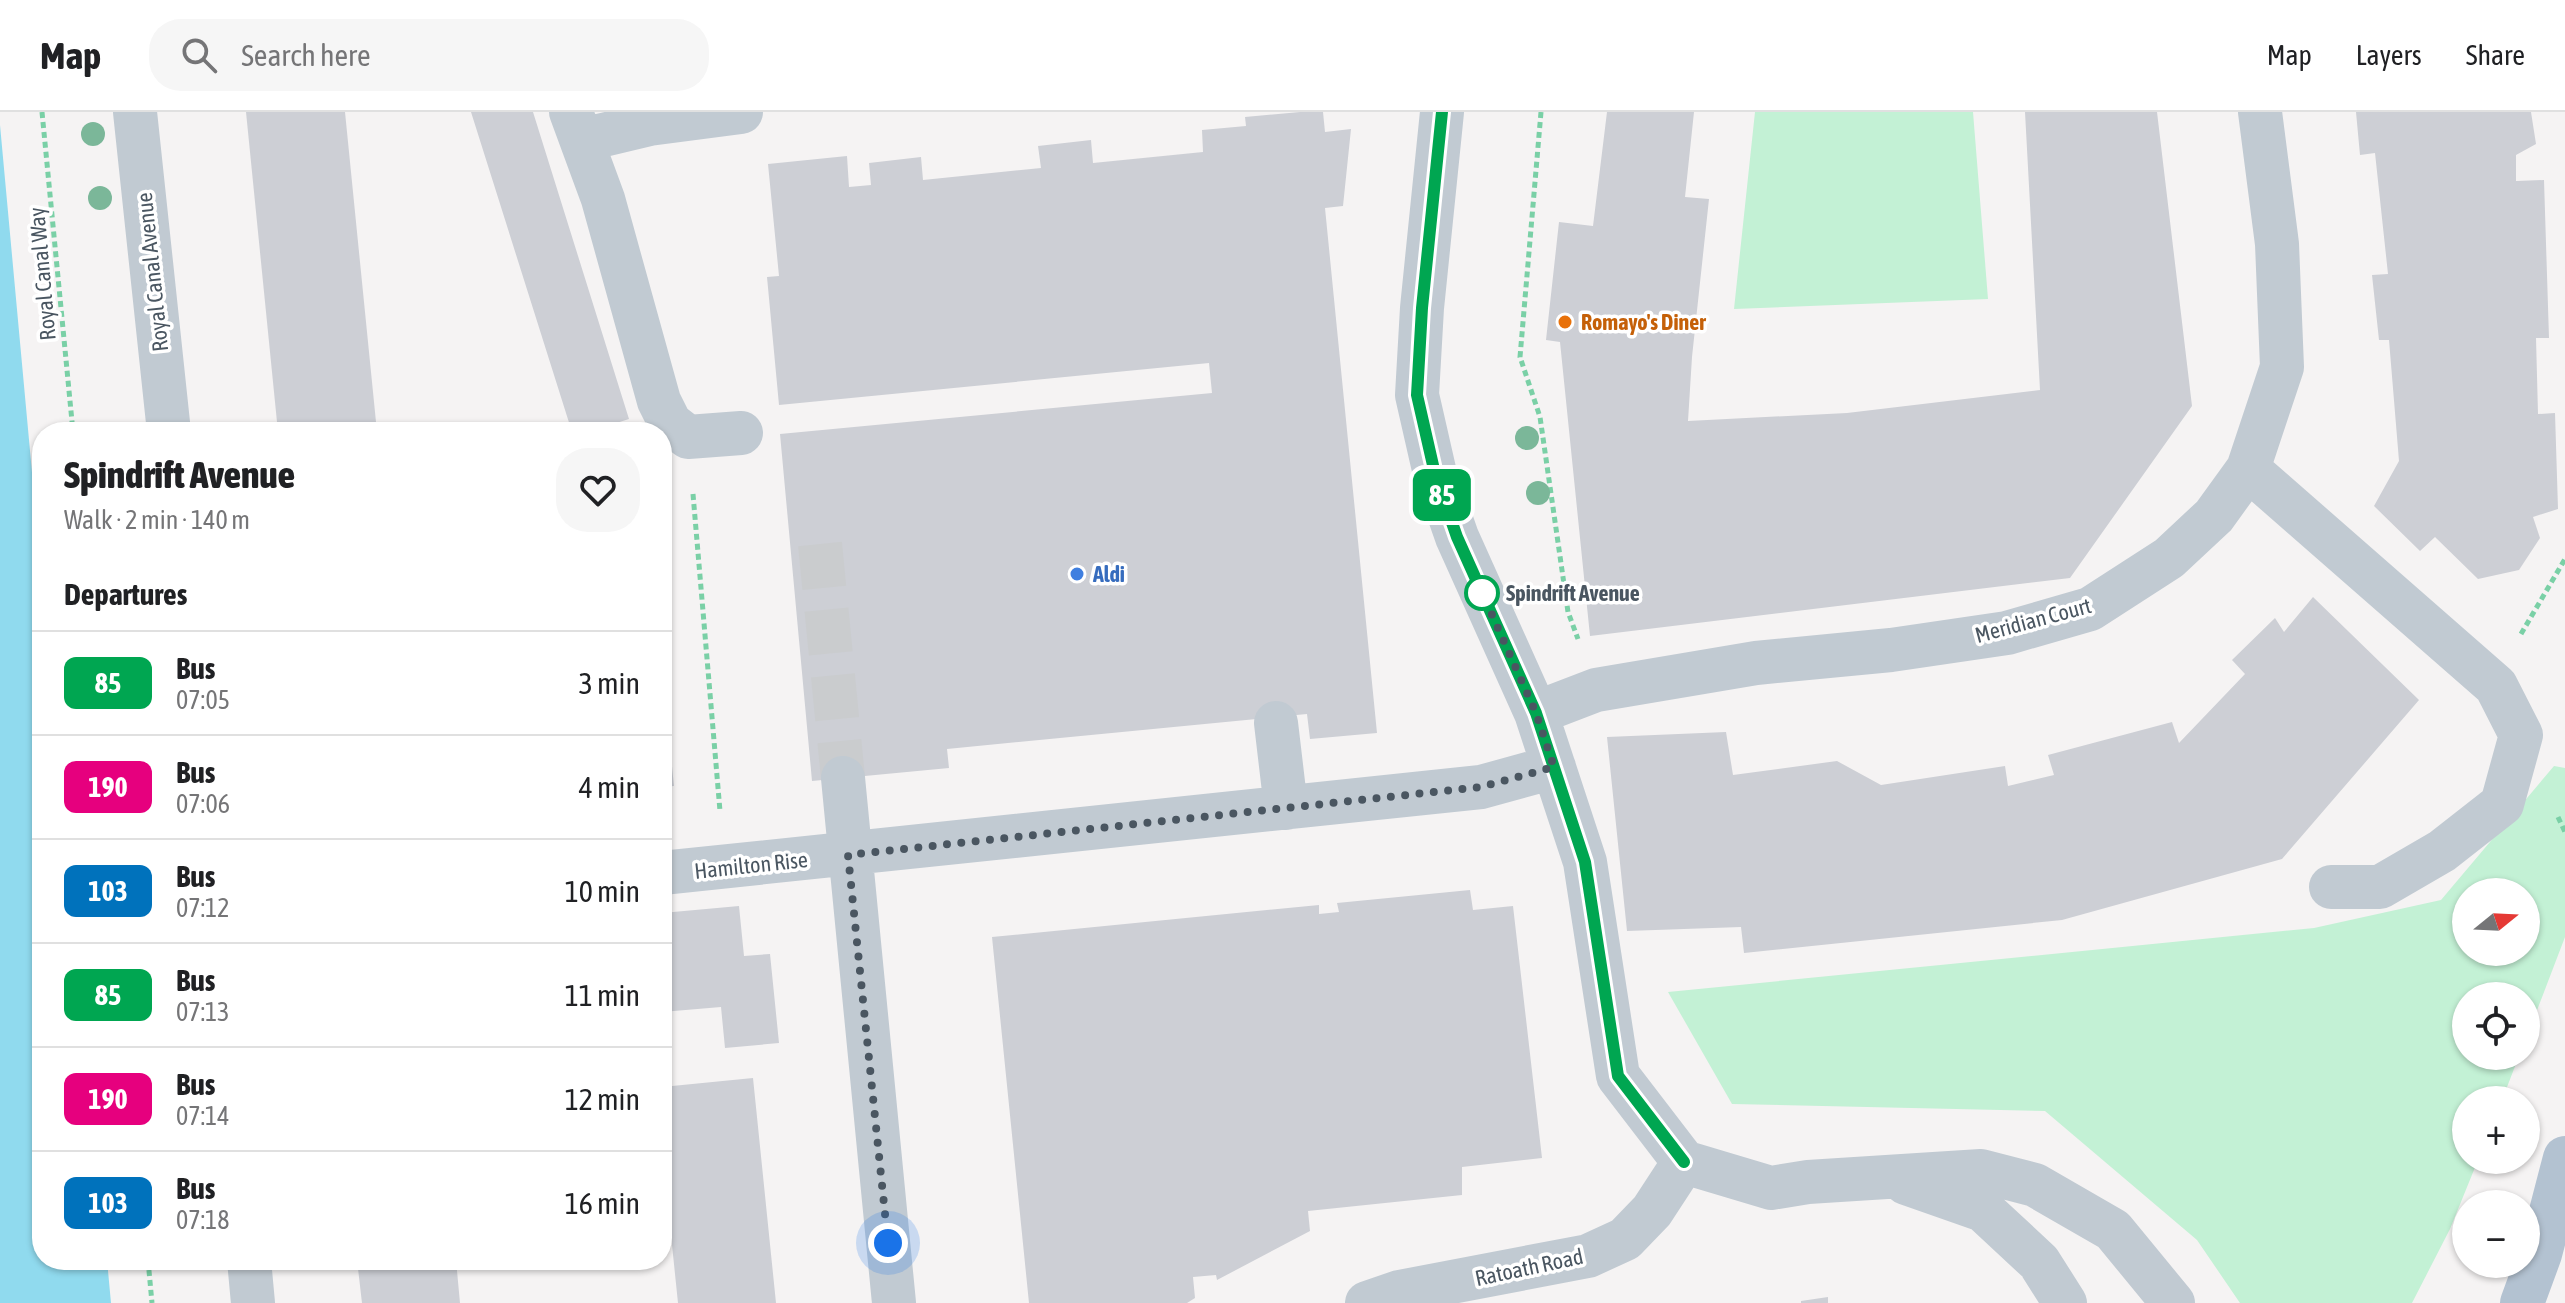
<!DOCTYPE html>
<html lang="en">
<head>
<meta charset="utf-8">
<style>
	body { margin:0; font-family:"Asap Condensed",sans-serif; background:#f6f6f6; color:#202124; height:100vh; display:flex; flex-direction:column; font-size:30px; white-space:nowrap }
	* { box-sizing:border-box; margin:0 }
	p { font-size:26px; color:#757577 }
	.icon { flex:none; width:44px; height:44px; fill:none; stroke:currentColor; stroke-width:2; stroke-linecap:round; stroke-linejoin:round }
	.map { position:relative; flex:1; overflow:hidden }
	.details { position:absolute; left:32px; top:310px; width:640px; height:848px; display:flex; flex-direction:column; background:#fff; border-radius:32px; box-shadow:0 2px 6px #0004 }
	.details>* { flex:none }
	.badge { padding:0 16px; border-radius:12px; font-size:28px; line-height:52px }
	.needle { width:52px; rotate:72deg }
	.fabs { position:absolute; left:2452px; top:766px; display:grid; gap:16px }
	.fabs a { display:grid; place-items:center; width:88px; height:88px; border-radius:50%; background:#fff; box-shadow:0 2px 6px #0004; font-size:40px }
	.you { position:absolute; width:40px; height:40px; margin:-20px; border:6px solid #fff; border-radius:50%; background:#1a73e8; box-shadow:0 0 0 12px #1a73e833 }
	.map>.badge { position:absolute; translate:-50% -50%; box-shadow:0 0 0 4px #fff }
	h2 { padding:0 32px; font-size:30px; line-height:72px }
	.round { display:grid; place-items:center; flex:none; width:84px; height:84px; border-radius:32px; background:#f6f6f6 }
	.head { display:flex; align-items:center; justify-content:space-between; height:136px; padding:0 32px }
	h1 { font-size:38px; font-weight:800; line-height:60px }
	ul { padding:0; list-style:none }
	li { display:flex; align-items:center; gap:24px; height:104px; padding:0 32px; border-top:2px solid #e0e0e0 }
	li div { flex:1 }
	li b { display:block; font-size:30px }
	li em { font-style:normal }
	li .badge { min-width:88px; font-weight:700; text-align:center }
	header { display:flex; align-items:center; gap:48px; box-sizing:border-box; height:112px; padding:0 40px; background:#fff; border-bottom:2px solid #e0e0e0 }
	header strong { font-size:38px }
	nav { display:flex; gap:44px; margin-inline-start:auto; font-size:28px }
	.search { width:560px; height:72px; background:#f6f6f6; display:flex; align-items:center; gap:20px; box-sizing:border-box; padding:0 28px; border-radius:32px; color:#757577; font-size:30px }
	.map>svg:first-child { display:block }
	.green { fill:#c3f1d5; fill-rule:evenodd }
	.water { fill:#90daee }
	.building { fill:#cdcfd5 }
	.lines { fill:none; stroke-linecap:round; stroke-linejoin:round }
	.minor-tunnel { stroke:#caccce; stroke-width:44; stroke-dasharray:44 22; stroke-linecap:butt }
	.path { stroke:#7ad0a6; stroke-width:5; stroke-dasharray:6 4; stroke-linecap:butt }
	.minor { stroke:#c1cad2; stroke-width:44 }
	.major { stroke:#b3c2d1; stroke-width:44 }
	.tree { fill:#7bb799 }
	.line-casing { stroke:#fff; stroke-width:18 }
	.line { stroke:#00a651; stroke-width:12 }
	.walk { stroke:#4a5661; stroke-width:8; stroke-dasharray:0 14.4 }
	.food-dot { fill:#e8710a; stroke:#fff; stroke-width:3 }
	.shop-dot { fill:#3f7fe0; stroke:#fff; stroke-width:3 }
	.stop-dot { fill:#fff; stroke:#00a651; stroke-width:4 }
	.labels { text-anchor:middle; stroke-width:7; stroke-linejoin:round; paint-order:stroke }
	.street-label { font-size:22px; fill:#4a5661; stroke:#fff }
	.food-label { font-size:22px; font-weight:bold; fill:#c56008; stroke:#fff; text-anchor:start }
	.shop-label { font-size:22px; font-weight:bold; fill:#366cbe; stroke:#fff; text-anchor:start }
	.stop-label { font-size:22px; font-weight:bold; fill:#4a5661; stroke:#fff; text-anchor:start }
</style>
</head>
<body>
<header>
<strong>Map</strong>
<div class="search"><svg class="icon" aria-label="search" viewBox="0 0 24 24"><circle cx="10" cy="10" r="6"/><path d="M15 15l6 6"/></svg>Search here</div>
<nav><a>Map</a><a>Layers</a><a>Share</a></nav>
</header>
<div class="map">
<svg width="2565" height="1191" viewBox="0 0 2565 1191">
	<rect width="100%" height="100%" fill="#f5f3f3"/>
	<path class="green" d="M1755,0H1973L1988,187L1734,197Z
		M2554,654L2565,656V825L2526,927V884H2466V944H2519L2502,988H2466V1048H2478L2450,1117L2412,1191H2240L2197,1128L2045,999L1732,992L1668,880L2314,816L2441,788ZM2466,780H2526V840H2466Z"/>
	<path class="water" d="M0,13L42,469V1148H107L111,1191H0Z"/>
	<path class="building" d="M246,0H345L377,320H278Z
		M471,0H533L629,307L588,320H572Z
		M1300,0H1323L1325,20L1351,17L1343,94L1325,96L1377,621L1310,627L1307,602L947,637L949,656L812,669L780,322L1212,281L1209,251L779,293L767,165L779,164L768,52L847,44L849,75L871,73L869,51L921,45L923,68L1041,56L1038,34L1091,28L1093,51L1203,40L1202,18L1246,14L1245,5Z
		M1607,0H1694L1685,85L1709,87L1692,245L1688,309L1847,301L2040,278L2025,0H2157L2192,294L2070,466L1590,524L1560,230L1546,228L1559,110L1593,114Z
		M2356,0H2531L2536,32L2516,43V69L2544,68L2549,226H2536L2538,302L2555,301L2558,397L2533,405L2540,426L2519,458L2478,467L2435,425L2420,439L2374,394L2399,349L2389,228H2379L2372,163L2388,162L2375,41L2360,43Z
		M2313,485L2419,588L2282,747L2062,808L1744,841L1741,815L1627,819L1607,625L1726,620L1733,663L1837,649L1881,673L2005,654L2008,674L2054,663L2048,643L2172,610L2179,631L2245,562L2232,548L2275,506L2284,520Z
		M662,615H668L674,674L662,675Z
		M1470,778L1473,798L1513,794L1542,1046L1462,1055V1083L1308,1099L1310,1119L1217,1168L1216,1163L1193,1165L1195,1186L1187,1191H1029L992,825L1319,793V802L1339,800L1337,791Z
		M739,794L744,844L770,842L779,931L725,936L721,895L662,900V801Z
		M753,966L776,1191H678L662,1036V975Z
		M357,1148H456L460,1191H362Z
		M1828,1185V1191H1801V1189Z"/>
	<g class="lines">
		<path class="minor-tunnel" d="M820,432L843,666"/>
		<path class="path" d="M42,0L73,320
			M1541,0L1520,245L1540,305L1568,500L1578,527
			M693,382L720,699
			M2521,522L2565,447
			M2558,705L2565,720
			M148,1148L152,1191"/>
		<path class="minor" d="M135,0L169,320
			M571,0L603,87L659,289L670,311L688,325L741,321
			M1442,0L1422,196L1417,283L1435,362L1457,425L1536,601L1585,750L1618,964L1684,1050
			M582,28L649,12L741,0
			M2248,357L2496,574L2521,623L2502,692L2442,739L2380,775H2331
			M1536,601L1596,578L1756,551L1891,538L2007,521L2090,497L2169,446L2214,404L2248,357L2282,255L2277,132L2260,0
			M1276,611L1286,696
			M843,666L894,1191
			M662,761L1481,675L1554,655
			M1684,1050L1771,1076L1808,1070L1981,1059L2035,1073L2113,1118L2173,1191
			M1906,1071L1983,1098L2039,1150L2065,1191
			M249,1148L253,1191
			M1367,1191L1399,1180L1588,1144L1625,1127L1652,1099L1684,1050"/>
		<path class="major" d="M2522,1191L2540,1142L2565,1046"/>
	</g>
	<g class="tree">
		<circle cx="93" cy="22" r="12"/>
		<circle cx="100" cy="86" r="12"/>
		<circle cx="1527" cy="326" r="12"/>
		<circle cx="1538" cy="381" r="12"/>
	</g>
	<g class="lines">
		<g class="line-casing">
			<path id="line" d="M1442,0L1422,196L1417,283L1435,362L1457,425L1536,601L1585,750L1618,964L1684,1050"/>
		</g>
		<use href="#line" class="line"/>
		<path class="walk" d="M888,1131L848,743L1481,675L1554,655L1536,601L1480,476L1482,481"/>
	</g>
	<circle class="food-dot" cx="1565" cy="210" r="8"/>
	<circle class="shop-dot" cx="1077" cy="462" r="8"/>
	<circle class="stop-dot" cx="1482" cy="481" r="16"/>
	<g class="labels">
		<g class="street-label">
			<text transform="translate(152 160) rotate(-96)" y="8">Royal Canal Avenue</text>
			<text transform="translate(42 162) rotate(-95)" y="8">Royal Canal Way</text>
			<text transform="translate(2033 508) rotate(-15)" y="8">Meridian Court</text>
			<text transform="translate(751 753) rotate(-6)" y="8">Hamilton Rise</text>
			<text transform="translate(1529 1155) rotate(-12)" y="8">Ratoath Road</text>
		</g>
		<g class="food-label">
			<text x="1581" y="218">Romayo's Diner</text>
		</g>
		<g class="shop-label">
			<text x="1093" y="470">Aldi</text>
		</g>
		<g class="stop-label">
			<text x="1506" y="489">Spindrift Avenue</text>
		</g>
	</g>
</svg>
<div class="fabs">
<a><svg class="needle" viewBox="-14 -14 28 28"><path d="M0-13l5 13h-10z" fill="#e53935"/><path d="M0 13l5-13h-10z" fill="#757577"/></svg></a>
<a><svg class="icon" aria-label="locate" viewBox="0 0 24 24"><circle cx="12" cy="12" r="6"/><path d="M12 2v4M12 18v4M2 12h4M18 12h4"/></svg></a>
<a>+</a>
<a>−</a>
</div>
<div class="you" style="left:888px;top:1131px"></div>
<b class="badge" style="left:1442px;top:383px;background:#00a651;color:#fff">85</b>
<section class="details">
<div class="head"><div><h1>Spindrift Avenue</h1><p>Walk · 2 min · 140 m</p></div><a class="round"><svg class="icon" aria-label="heart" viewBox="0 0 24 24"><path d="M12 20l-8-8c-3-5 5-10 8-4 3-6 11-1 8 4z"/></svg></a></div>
<h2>Departures</h2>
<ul>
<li><span class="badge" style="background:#00a651;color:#fff">85</span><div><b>Bus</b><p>07:05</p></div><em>3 min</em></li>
<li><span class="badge" style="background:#e6007e;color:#fff">190</span><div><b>Bus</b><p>07:06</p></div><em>4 min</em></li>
<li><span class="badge" style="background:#0072bc;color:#fff">103</span><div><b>Bus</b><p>07:12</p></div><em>10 min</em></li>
<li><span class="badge" style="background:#00a651;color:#fff">85</span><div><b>Bus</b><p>07:13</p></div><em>11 min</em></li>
<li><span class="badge" style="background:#e6007e;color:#fff">190</span><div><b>Bus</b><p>07:14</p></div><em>12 min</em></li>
<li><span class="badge" style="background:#0072bc;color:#fff">103</span><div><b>Bus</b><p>07:18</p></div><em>16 min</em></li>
</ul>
</section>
</div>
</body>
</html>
